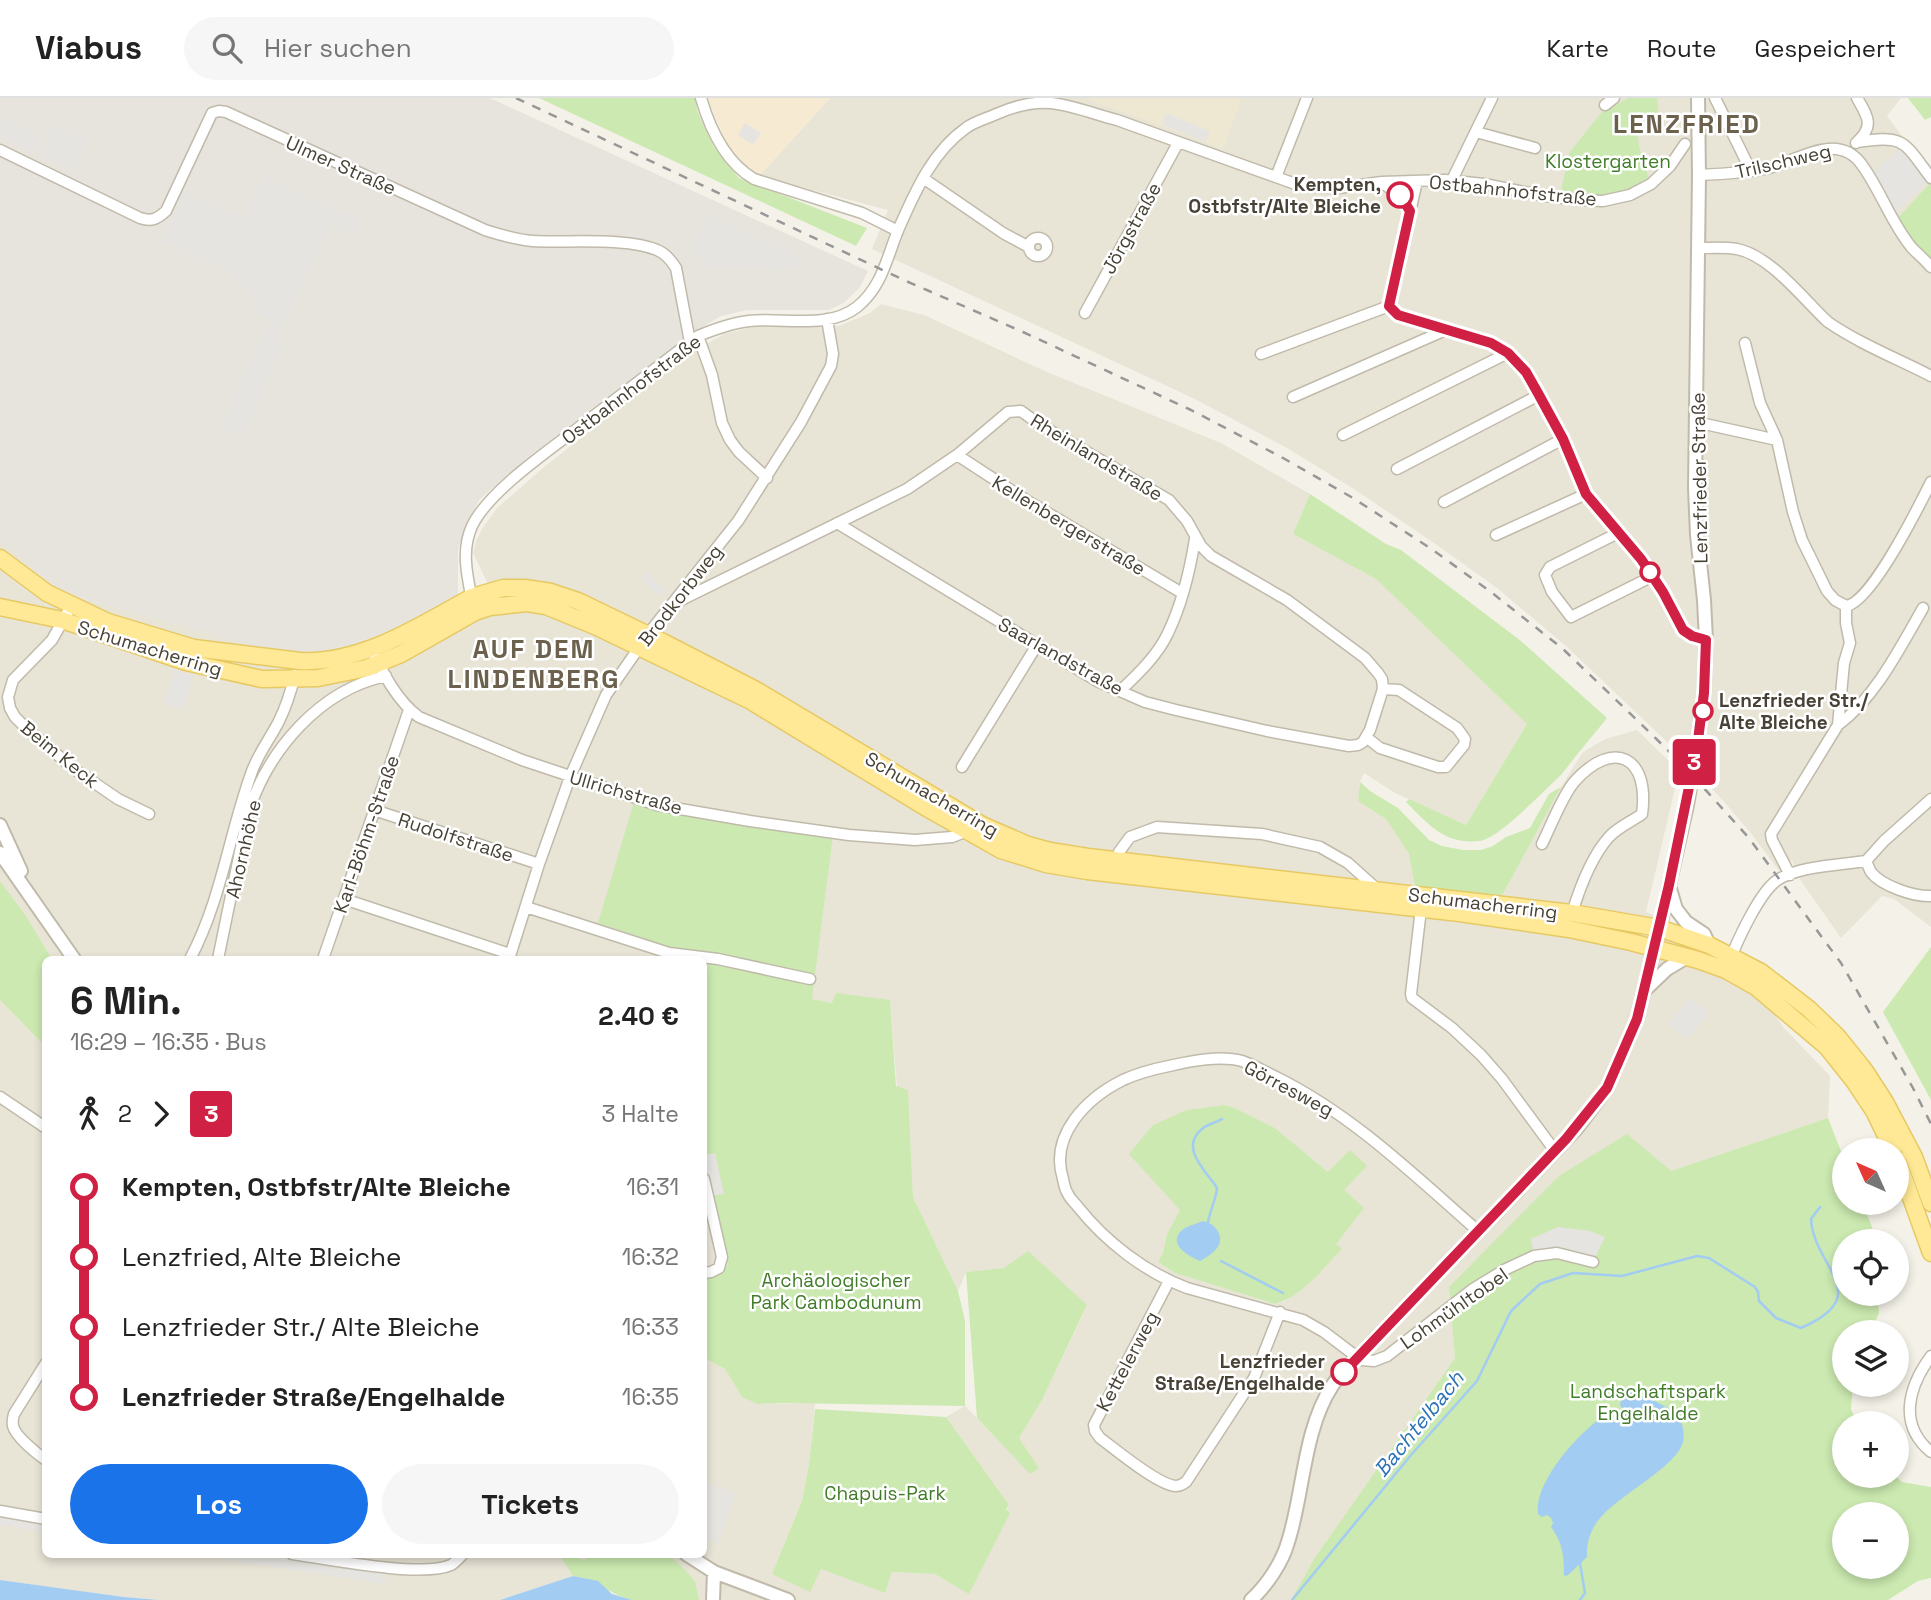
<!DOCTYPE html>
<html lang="de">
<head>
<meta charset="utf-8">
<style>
	body { margin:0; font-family:"Space Grotesk",sans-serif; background:#f6f6f6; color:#222; height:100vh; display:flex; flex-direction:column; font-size:26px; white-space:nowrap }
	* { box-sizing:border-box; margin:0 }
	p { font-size:23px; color:#767676 }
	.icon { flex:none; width:38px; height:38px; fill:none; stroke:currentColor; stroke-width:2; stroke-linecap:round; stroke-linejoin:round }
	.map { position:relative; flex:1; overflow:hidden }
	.drawer { position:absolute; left:42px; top:858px; width:665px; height:602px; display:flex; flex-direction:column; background:#fff; border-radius:10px; box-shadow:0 4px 10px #0003 }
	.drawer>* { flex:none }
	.badge { padding:0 14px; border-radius:5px; font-size:24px; line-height:46px }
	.needle { width:46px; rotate:315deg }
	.controls { position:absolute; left:1832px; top:1040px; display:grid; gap:14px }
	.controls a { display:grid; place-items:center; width:77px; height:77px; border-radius:50%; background:#fff; box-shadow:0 4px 10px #0003; font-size:35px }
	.map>.badge { position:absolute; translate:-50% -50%; box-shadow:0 0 0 4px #fff }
	.legs { display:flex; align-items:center; gap:10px; height:77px; padding:0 28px; font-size:23px }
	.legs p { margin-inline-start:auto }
	.head { display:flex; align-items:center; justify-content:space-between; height:119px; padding:0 28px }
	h1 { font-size:38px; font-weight:700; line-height:52px }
	.primary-button { display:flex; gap:14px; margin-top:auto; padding:14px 28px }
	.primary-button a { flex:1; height:80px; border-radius:42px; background:#1a73e8; color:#fff; font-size:28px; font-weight:700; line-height:80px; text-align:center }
	.primary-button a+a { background:#f6f6f6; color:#222 }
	ul { padding:0 28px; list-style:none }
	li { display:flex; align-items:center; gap:24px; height:70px; font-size:26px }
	li i { display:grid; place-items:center; width:10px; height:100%; margin:0 9px; background:currentColor }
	li i::after { content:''; width:18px; height:18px; margin:-9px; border:5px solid; border-radius:50%; background:#fff }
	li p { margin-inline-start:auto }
	li:first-child i { background:linear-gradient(#0000 50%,currentColor 0) }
	li:last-child i { background:linear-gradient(currentColor 50%,#0000 0) }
	header { display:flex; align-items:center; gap:42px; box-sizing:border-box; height:98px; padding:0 35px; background:#fff; border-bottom:2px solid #e0e0e0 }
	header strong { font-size:33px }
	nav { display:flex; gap:38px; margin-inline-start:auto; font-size:24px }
	.search { width:490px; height:63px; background:#f6f6f6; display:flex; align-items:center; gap:18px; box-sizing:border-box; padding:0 24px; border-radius:38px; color:#767676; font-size:26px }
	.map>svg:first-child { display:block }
	.residential { fill:#e8e4d6; fill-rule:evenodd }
	.commercial { fill:#f6ead3 }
	.industrial { fill:#e7e3dd }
	.education { fill:#eee8d2 }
	.green { fill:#cbe9b0; fill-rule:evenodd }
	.parking { fill:#e6e4e0 }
	.water { fill:#a3ccf2 }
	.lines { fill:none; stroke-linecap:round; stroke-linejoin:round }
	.stream { stroke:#a3ccf2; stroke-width:2.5 }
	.minor-casing { stroke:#c0baaa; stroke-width:13 }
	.tertiary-casing { stroke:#c0baaa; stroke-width:16 }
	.primary-casing { stroke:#e7c964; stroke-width:19 }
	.minor { stroke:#fff; stroke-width:10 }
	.tertiary { stroke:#fff; stroke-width:12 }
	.primary { stroke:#ffe996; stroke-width:16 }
	.rail { stroke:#979797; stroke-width:2.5; stroke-dasharray:9 9; stroke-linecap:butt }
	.tertiary-bridge-casing { stroke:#c0baaa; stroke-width:16; stroke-linecap:butt }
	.tertiary-bridge { stroke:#fff; stroke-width:12 }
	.line-1-casing { stroke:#fff; stroke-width:16 }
	.line-1 { stroke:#d02044; stroke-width:10 }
	.stop-1-dot { fill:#fff; stroke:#d02044; stroke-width:3.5 }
	.labels { text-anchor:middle; stroke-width:5; stroke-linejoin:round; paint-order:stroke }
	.park-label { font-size:19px; fill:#417c28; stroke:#fff }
	.street-label { font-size:19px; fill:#484236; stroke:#fff }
	.stop-label { font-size:19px; font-weight:bold; fill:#484236; stroke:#fff; text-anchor:end }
	.water-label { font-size:21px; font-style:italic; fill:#2c72b7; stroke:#fff }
	.district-label { font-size:26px; font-weight:bold; letter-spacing:2px; fill:#6b614d; stroke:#fff }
</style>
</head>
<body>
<header>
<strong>Viabus</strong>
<div class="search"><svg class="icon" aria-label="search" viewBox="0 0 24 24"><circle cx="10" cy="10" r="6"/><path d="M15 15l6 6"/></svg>Hier suchen</div>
<nav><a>Karte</a><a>Route</a><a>Gespeichert</a></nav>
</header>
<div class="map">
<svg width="1931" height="1502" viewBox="0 0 1931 1502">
	<rect width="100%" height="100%" fill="#f4f2e8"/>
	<path class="residential" d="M830,0H1901L1887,18L1931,76V829L1894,801L1882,798L1841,840L1801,783L1792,762L1779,773L1753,738L1727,707L1683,659L1566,548L1497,490L1434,445L1357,393L1287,350L1195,301L872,151L888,112L759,78Z
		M881,206L924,217L1047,274L1221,345L1310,396L1293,436L1376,481L1527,626L1466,727L1395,695L1364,675L1360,684L1358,703L1386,721L1409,756L1416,788L1503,796L1561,689L1582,655L1605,641L1637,632L1679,673L1646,814L1731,852L1783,929L1830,978L1828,1020L1671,1073L1449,1189L1455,1260L1314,1461L1291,1502H632L573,1478L500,1502H159L124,1499L0,1482V902L45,948L46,1456H704V1260L725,1271L742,1299L757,1306L815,1305L809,1366L802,1403L772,1476L821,1471L885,1495L892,1474L935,1476L969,1495L1009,1407L946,1319L965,1308L1030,1375L1039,1370L1019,1340L1042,1302L1087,1208L1028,1154L1004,1170L966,1174L958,1193L913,1099L908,992L897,989L890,902L832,905L812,901L833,738L674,850L673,861H52L26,818L0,783V443L53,487L79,499L251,548L306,557L351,546L382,536L488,486L473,455L476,443L482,431L497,410L544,369L660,278L693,254L724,236L752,229L839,228L870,215ZM1224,1007L1235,1010L1275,1030L1328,1074L1344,1092L1335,1146L1341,1152L1308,1186L1285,1203L1275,1206L1175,1175L1158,1164L1163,1155L1167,1136L1180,1112L1153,1027L1186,1012Z
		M704,1058L728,1167L714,1179L704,1180Z"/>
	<path class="commercial" d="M707,0H830L759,78L732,57Z"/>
	<path class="industrial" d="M0,0H490L868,173L860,189L845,204L829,212H747L721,218L689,237L533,355L480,401L466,425L458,452V499L382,536L351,546L306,557L251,548L79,499L53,487L0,443Z"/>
	<path class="education" d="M1085,0H1242L1223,51Z"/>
	<path class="green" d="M539,0H695L698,15L714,49L739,80L867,130L856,148Z
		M1629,0H1657L1659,19L1636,25L1639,48L1650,84C1612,103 1602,100 1561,93L1569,55L1602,14Z
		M1908,0H1931V19L1925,22Z
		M1931,84V164L1914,146L1898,120Z
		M1310,396L1386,446L1401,452L1521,543L1607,620C1597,633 1586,645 1576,658C1570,665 1565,673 1559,679C1542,694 1499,741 1479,743C1445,747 1428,726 1406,704L1409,701L1466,727L1527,626L1376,481L1293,436Z
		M1360,684L1370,693L1398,710L1429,742L1442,748L1463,752H1481L1493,748L1506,739L1530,730L1549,696L1561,689L1503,796L1491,799L1415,788L1409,756L1386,721L1358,703Z
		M634,704L833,738L812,901L832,905L836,895L890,902L896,988L908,992L913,1099L958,1193L965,1223V1308L787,1305L757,1306L742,1299L725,1271L704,1260V1180L714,1179L728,1167L704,1058V861H673L674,850L598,825Z
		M0,783L26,818L52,861H46L45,948L0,902Z
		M1931,849V1002L1883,914Z
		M1224,1007L1235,1010L1275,1030L1328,1074L1350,1052L1367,1068L1344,1092L1364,1110L1336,1146L1342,1151C1322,1171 1303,1198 1275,1206L1175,1175L1158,1164L1163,1155L1167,1136L1180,1112L1129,1056L1153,1027L1186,1012Z
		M1828,1020L1844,1061V1104H1862L1872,1129L1873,1143H1844V1195H1877L1879,1215L1871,1234H1844V1286H1853L1851,1311L1857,1325H1844V1377H1895L1902,1384L1931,1389V1480L1918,1483L1888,1502H1291L1314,1461L1455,1260L1449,1189L1559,1078L1627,1036L1671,1073ZM1844,1416H1897V1468H1844Z
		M1028,1153L1087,1207L1042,1302L1019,1340L1039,1370L1030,1376L977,1320L966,1174L1004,1170Z
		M815,1311L946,1319L1009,1407L1006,1411L1010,1415L969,1496L935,1476L892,1474L885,1495L821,1471L810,1494L772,1476L802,1403L809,1366Z
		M559,1456L585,1462L587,1460L588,1456H662L673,1461L689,1476L695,1484L699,1502H632C609,1497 598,1480 573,1478Z"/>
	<path class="parking" d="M1166,15L1210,33L1206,44L1162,27Z
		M0,18L39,37L32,53L0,37Z
		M745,25L761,35L753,47L738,37Z
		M54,27L87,43L72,72L40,56Z
		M1905,45L1931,80L1895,114L1872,77Z
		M264,78L362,124L356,137L331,125L274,246L282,250L241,338L221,328L270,222L252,213L257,201L225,172L162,142L185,94L244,121Z
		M708,117L798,158L793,171L706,169L698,156L692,153Z
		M647,474L665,492L660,498L640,480Z
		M174,572L193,577L183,612L164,607Z
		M1690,899L1709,915L1687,941L1668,926Z
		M715,1055L724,1096L707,1098L704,1081V1057Z
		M1558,1129L1590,1133L1605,1139L1593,1164L1577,1159L1534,1158L1531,1141Z
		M707,1385L735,1394L719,1445L704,1440V1394Z
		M0,1413L45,1421V1434L0,1427Z
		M189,1456H292L388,1469L384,1486Z"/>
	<path class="water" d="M1203,1123C1210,1125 1212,1126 1217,1132C1227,1147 1211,1157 1200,1163C1189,1158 1168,1147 1181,1133C1186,1128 1196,1126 1203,1123Z
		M1628,1293C1646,1300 1681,1309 1683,1331C1684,1337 1684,1342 1682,1347C1673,1370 1620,1397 1601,1419C1591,1430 1586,1445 1587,1459L1568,1477L1564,1478C1564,1459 1563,1445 1551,1429L1553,1425L1551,1420L1547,1417L1542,1419L1538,1416C1534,1384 1577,1337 1601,1320L1617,1325L1623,1321L1624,1313L1620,1307C1621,1301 1622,1294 1628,1293Z
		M573,1478L598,1483L612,1496L632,1502H500Z
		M0,1482L124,1499L159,1502H0Z"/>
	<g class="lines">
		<path class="stream" d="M1208,1124C1210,1112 1216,1102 1217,1090C1208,1075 1178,1050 1202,1031C1207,1026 1216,1025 1222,1021
			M1221,1163L1283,1195
			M1292,1502L1411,1357L1477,1283L1511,1213L1540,1186L1573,1175L1622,1178L1697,1158L1709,1160L1755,1189L1758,1194L1759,1203L1776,1220L1801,1230C1877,1197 1813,1169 1811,1121L1820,1109
			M1580,1502L1585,1495L1580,1465"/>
		<g class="minor-casing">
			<path id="minor" d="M701,0C710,31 725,64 754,81L862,115L898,133
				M1715,0L1751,73
				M1605,7L1614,0
				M1476,34L1535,50
				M1857,44C1905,36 1904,44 1931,80
				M1856,45C1875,28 1868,19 1857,0
				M0,52L140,120C152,124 157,121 166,113L212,15L219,13L226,14L485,132C501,137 516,142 533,143C566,145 628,139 657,152C665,155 671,162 676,170L690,244
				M1699,77C1723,76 1746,75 1769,70C1799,62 1838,33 1862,67C1881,93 1891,125 1912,150C1918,156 1925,162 1931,169
				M1276,79L1307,0
				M923,80L1003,135L1029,149
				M1452,82L1492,0
				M1382,85C1395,93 1403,100 1410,113
				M1029 149a9 9 0 1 1 18 0a9 9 0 1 1-18 0Z
				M1698,150C1711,150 1725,149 1737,151C1771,158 1803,201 1828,224C1860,246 1896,260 1931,278
				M1389,208L1398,217L1448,231L1491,245L1508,255L1526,274L1539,297L1563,341L1586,396L1641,461L1663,494L1683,532L1692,538L1706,542
				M1389,208L1417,83
				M1085,215L1178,45
				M698,238L712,277L722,325L730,342L739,354L767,380
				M1745,245L1760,305L1777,342L1793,414L1802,442L1827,493L1835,502L1846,508
				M1261,256L1389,208
				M1293,299L1448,231
				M1696,324L1777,342
				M1343,337L1508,255
				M957,357L1026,402L1182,495
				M1397,371L1539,297
				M1444,404L1563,341
				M1618,435L1550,469L1545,477L1552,494L1571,519L1653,478
				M1496,437L1586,396
				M472,502C467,477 461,452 472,428C488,394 548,353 578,330C618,299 658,269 698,238C715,231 731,225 749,223C783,219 828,232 857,209C883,188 887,158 899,130C915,94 932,54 966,30C974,24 985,21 994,17C1012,9 1031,3 1051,5C1072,7 1097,17 1117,22L1301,88L1338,90L1382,84L1445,82L1484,86L1545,98L1581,102L1603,103L1630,97L1651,86L1670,68L1685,46
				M671,507L907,391L957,357L1008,314L1021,313L1039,326L1169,402L1187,423L1201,448L1211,458L1287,502L1365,560L1378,575L1382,581L1383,591L1370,632L1363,644L1358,647L1349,648L1267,633L1176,612L1145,604L1097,583L837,425
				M71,508L52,542L13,582L8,599L10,610L15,619L26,630L74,671L118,701L149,716
				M1846,508C1871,505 1919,408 1931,384
				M371,550C383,575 397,603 419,619L522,662L657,707L750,723L849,737L915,742L952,739L967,733
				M1120,593C1137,577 1158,557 1168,535C1182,506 1190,472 1195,441
				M1838,627C1875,600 1900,550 1923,510
				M1366,639L1380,650L1438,669H1446L1464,647L1465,641L1457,630L1399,592L1383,591
				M962,669L1037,547
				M374,712L539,766
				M1542,746C1550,730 1563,696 1575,683C1614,640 1650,659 1642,716C1631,724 1618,729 1609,739C1591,759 1580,789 1572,815
				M1117,761L1119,754L1130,739L1157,729L1262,736L1320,749L1348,765L1377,791
				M1866,763L1884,743L1931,701
				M1790,777L1772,742L1771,736L1838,627L1844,565L1850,545L1846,525V508
				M344,801L510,856
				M526,809L669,855L718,861L810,881
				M1421,811L1411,896L1412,900L1452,930L1481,957L1502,981L1555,1053
				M190,861C221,803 229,737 251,676C257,657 270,641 279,623C286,609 291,593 295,577
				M218,861L248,715C268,653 319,592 386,578
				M323,861L409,612
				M509,861L539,766L570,679L606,597L652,531L738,423L801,324L831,268L833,256L827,221
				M1730,862C1738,841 1759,796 1776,783C1797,768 1840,767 1866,763C1868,767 1869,771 1871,774C1881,788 1915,799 1931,798
				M0,999L46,1030
				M704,1081L722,1159L719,1170L711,1174L704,1175
				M1478,1133C1414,1077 1353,1017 1276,979C1265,974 1254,967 1242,963C1220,957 1191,963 1169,968C1154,971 1138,975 1123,982C1087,1000 1049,1037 1063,1081C1064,1086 1065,1092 1068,1096C1070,1101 1075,1105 1078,1109C1106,1144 1145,1174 1187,1190L1303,1222L1324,1234L1361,1262L1374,1263L1387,1258L1473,1191L1504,1172L1534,1158L1557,1155L1593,1164
				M1169,1183L1094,1327L1095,1333L1100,1340C1115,1351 1159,1388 1176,1388C1181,1388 1181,1387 1186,1384L1254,1280L1280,1214
				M1931,1258C1908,1289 1898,1327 1931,1354
				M46,1265L14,1316C13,1320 12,1323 13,1328C15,1338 37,1356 46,1362
				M0,1413L46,1421
				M292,1456C327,1461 422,1480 451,1467C455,1465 460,1459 463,1456"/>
		</g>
		<g class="tertiary-casing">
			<path id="tertiary" d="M1696,656L1704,595L1706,542L1704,502L1697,437L1695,390L1699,77L1698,0
				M0,727L21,773
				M0,755L74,861
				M1670,791L1676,811L1686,824L1704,836L1709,847
				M1646,891L1667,871L1687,859
				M686,1456L714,1474L788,1502
				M713,1502L714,1474
				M1251,1502C1267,1487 1282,1465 1288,1444C1304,1394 1303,1333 1332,1288C1338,1278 1348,1269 1357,1260L1577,1030L1607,990L1637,921L1661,823L1687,707"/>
		</g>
		<g class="primary-casing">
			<path id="primary" d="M0,460L47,495L108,524L194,550L300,563C362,566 419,528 472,499L503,490H525L551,494L578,503L665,545L756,592L982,727L1028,747L1050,753L1088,759L1572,815L1659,830L1709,847L1761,874L1809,911L1837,938L1865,973L1885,1004L1914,1059L1931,1105
				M0,509L62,522L186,564L262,581L318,580L367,570L401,556L475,514L490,509L527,505L546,508L595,528L749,602L925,709L1001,752L1046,766L1087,773L1460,815L1569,831L1631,844L1698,862L1726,872L1756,889L1827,949L1854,983L1874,1013L1893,1052
				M1897,1061L1931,1155"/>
		</g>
		<use href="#minor" class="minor"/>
		<use href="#tertiary" class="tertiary"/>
		<use href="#primary" class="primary"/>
		<path class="rail" d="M516,0L906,183L1023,234L1191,312L1283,360L1353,400L1430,450L1491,494L1563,551L1641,626L1683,667L1749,740L1841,865L1913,990L1931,1026"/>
		<g class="tertiary-bridge-casing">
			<path id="tertiary-bridge" d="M1687,707L1696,656"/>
		</g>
		<use href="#tertiary-bridge" class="tertiary-bridge"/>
	</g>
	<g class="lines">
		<g class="line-1-casing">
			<path id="line-1" d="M1344,1274L1566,1041L1607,990L1637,921L1669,787L1697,650L1704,595L1706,542L1692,538L1683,532L1663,494L1641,461L1586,396L1563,341L1539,297L1526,274L1508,255L1491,245L1398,217L1389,208L1410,113L1400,97"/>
		</g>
		<use href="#line-1" class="line-1"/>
	</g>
	<g class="stop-1-dot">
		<circle cx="1400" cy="97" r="12"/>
		<circle cx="1650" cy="474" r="9"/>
		<circle cx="1703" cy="613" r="9"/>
		<circle cx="1344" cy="1274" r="12"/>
	</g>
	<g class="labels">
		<g class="park-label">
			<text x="1608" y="70">Klostergarten</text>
			<text x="836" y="1189">Archäologischer<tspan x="836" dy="22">Park Cambodunum</tspan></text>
			<text x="1648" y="1300">Landschaftspark<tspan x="1648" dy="22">Engelhalde</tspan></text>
			<text x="885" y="1402">Chapuis-Park</text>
		</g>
		<g class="street-label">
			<text transform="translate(1783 63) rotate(-13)" y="7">Trilschweg</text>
			<text transform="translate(341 67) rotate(24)" y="7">Ulmer Straße</text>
			<text transform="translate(1513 92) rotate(6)" y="7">Ostbahnhofstraße</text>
			<text transform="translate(1131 130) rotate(-61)" y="7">Jörgstraße</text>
			<text transform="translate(631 291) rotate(-37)" y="7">Ostbahnhofstraße</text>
			<text transform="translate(1097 359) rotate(31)" y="7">Rheinlandstraße</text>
			<text transform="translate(1699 380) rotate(-91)" y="7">Lenzfrieder Straße</text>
			<text transform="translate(1069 427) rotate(31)" y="7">Kellenbergerstraße</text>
			<text transform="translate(680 497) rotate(-52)" y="7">Brodkorbweg</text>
			<text transform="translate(150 550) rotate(17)" y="7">Schumacherring</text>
			<text transform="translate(1061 558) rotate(29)" y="7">Saarlandstraße</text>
			<text transform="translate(60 656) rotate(39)" y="7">Beim Keck</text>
			<text transform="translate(626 694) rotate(16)" y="7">Ullrichstraße</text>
			<text transform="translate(932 696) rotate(30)" y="7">Schumacherring</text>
			<text transform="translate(366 736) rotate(-71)" y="7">Karl-Böhm-Straße</text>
			<text transform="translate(456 739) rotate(18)" y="7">Rudolfstraße</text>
			<text transform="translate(243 751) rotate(-77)" y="7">Ahornhöhe</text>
			<text transform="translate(1483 805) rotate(7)" y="7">Schumacherring</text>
			<text transform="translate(1289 990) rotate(28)" y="7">Görresweg</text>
			<text transform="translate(1454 1210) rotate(-35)" y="7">Lohmühltobel</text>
			<text transform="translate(1127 1263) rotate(-62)" y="7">Kettelerweg</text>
		</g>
		<g class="stop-label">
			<text x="1381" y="93">Kempten,<tspan x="1381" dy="22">Ostbfstr/Alte Bleiche</tspan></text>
			<text x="1719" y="609" text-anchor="start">Lenzfrieder Str./<tspan x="1719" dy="22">Alte Bleiche</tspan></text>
			<text x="1325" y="1270">Lenzfrieder<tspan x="1325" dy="22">Straße/Engelhalde</tspan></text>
		</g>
		<g class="water-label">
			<text transform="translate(1419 1326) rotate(-51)" y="7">Bachtelbach</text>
		</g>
		<g class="district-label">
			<text x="1687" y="35">LENZFRIED</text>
			<text x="534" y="560">AUF DEM<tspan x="534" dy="30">LINDENBERG</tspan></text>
		</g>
	</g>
</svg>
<div class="controls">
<a><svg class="needle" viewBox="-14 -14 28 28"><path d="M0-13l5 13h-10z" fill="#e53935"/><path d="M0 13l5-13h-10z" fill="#767676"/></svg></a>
<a><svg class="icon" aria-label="locate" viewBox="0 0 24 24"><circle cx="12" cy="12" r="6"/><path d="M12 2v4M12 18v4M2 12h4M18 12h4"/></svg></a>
<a><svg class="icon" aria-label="layers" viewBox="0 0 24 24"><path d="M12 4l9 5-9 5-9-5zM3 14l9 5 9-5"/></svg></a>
<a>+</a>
<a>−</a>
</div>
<b class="badge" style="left:1694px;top:664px;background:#d02044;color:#fff">3</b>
<section class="drawer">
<div class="head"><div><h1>6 Min.</h1><p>16:29 – 16:35 · Bus</p></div><b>2.40 €</b></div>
<div class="legs"><svg class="icon" aria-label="walk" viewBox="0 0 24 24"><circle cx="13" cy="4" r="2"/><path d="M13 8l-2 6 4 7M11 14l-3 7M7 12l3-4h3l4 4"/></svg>2<svg class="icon" aria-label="forward" viewBox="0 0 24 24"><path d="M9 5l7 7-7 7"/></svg><b class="badge" style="background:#d02044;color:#fff">3</b><p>3 Halte</p></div>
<ul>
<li><i style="color:#d02044"></i><b>Kempten, Ostbfstr/Alte Bleiche</b><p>16:31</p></li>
<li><i style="color:#d02044"></i><span>Lenzfried, Alte Bleiche</span><p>16:32</p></li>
<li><i style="color:#d02044"></i><span>Lenzfrieder Str./ Alte Bleiche</span><p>16:33</p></li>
<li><i style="color:#d02044"></i><b>Lenzfrieder Straße/Engelhalde</b><p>16:35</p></li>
</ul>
<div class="primary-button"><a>Los</a><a>Tickets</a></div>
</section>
</div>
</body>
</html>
